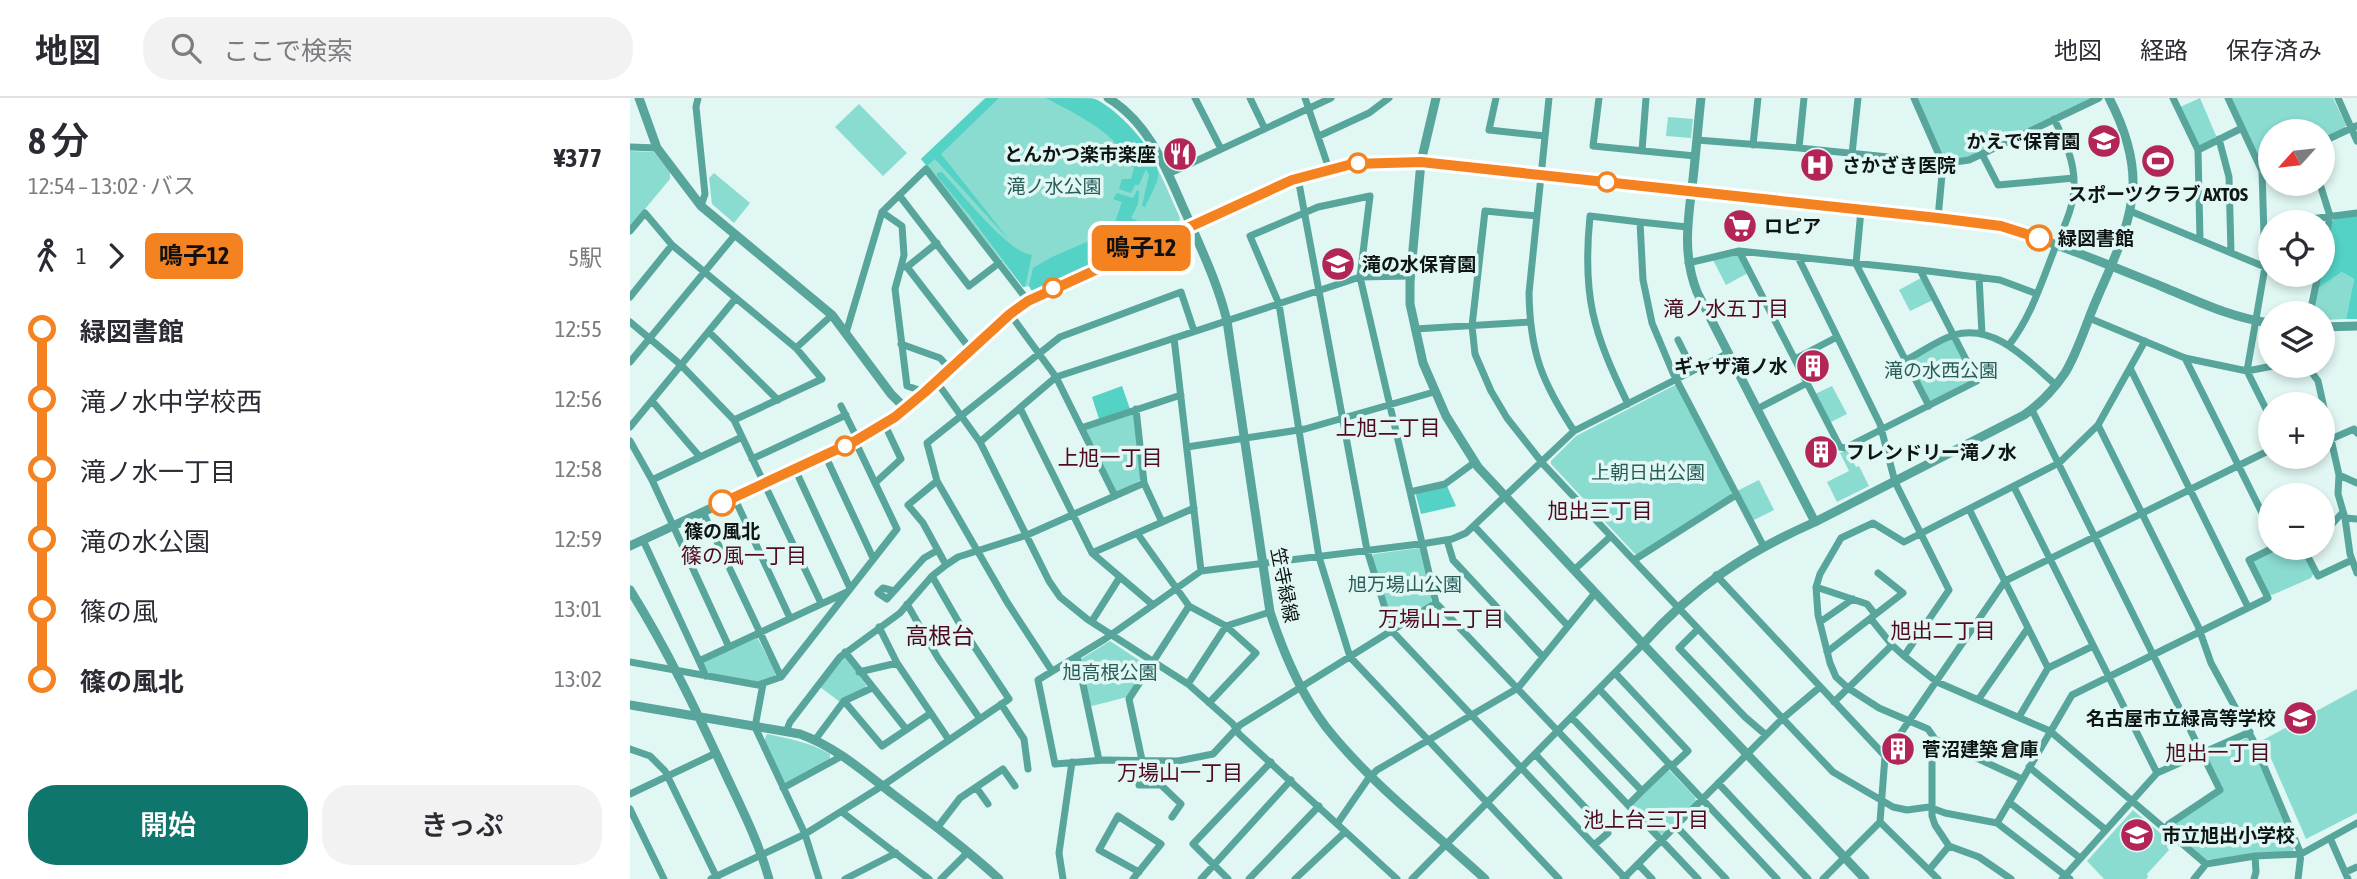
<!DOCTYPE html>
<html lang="ja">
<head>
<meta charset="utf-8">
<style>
	body { margin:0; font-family:"Asap Condensed","Noto Sans JP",sans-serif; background:#f2f2f3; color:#2b2b33; height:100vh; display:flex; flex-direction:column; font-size:26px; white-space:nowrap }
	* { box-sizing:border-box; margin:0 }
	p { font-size:23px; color:#7c7c81 }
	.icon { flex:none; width:38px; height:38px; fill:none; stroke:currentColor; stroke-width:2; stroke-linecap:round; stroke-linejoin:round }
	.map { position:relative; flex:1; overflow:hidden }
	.panel { display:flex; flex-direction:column; background:#fff; width:630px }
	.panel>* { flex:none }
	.badge { padding:0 14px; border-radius:10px; font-size:24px; line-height:46px }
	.needle { width:46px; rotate:243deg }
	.controls { position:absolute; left:1628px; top:21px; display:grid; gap:14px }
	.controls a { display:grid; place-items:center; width:77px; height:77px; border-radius:50%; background:#fff; box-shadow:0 4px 10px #0003; font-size:35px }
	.map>.badge { position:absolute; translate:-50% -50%; box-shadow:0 0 0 4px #fff }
	.legs { display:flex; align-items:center; gap:10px; height:77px; padding:0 28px; font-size:23px }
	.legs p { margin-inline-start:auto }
	.summary { display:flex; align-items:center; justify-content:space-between; height:119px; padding:0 28px }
	h1 { font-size:38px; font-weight:600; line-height:52px }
	.button { display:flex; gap:14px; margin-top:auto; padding:14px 28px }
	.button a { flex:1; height:80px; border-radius:28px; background:#0f766e; color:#fff; font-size:28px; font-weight:600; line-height:80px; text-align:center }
	.button a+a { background:#f2f2f3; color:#2b2b33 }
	ul { padding:0 28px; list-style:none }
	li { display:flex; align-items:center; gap:24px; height:70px; font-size:26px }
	li i { display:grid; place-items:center; width:10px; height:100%; margin:0 9px; background:currentColor }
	li i::after { content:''; width:18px; height:18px; margin:-9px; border:5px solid; border-radius:50%; background:#fff }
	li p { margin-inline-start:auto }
	li:first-child i { background:linear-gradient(#0000 50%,currentColor 0) }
	li:last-child i { background:linear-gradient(currentColor 50%,#0000 0) }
	header { display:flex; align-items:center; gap:42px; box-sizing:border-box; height:98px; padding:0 35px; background:#fff; border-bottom:2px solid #e1e1e2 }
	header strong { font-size:33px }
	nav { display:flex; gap:38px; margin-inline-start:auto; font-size:24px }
	.search { width:490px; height:63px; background:#f2f2f3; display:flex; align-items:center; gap:18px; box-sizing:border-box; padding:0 24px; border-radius:28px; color:#7c7c81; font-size:26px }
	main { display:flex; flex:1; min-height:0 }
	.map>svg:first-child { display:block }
	.green { fill:#8adbd0 }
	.forest { fill:#53d2c5 }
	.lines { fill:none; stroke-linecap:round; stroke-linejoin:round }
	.minor { stroke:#58a59c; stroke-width:7 }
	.tertiary { stroke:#58a59c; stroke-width:9 }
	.line-1-casing { stroke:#fff; stroke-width:16 }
	.line-1 { stroke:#f58220; stroke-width:10 }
	.stop-1-dot { fill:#fff; stroke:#f58220; stroke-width:3.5 }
	.labels { text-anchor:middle; stroke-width:7; stroke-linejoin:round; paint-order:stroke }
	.poi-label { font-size:19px; font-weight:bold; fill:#0e1615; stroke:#e1f7f4; text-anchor:start }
	.park-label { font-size:19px; fill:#295d58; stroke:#e1f7f4 }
	.stop-label { font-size:19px; font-weight:bold; fill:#0e1615; stroke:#e1f7f4; text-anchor:start }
	.street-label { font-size:19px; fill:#0e1615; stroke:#e1f7f4 }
	.neighbourhood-label { font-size:21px; fill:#500b23; stroke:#e1f7f4 }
	.quarter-label { font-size:23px; fill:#500b23; stroke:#e1f7f4 }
</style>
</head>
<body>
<header>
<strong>地図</strong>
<div class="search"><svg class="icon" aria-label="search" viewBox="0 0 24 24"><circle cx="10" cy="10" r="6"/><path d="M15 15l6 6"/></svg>ここで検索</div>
<nav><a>地図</a><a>経路</a><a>保存済み</a></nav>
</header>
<main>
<section class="panel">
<div class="summary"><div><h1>8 分</h1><p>12:54 – 13:02 · バス</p></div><b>¥377</b></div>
<div class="legs"><svg class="icon" aria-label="walk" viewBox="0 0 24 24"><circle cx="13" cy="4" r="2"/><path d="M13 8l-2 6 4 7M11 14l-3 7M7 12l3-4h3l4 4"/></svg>1<svg class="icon" aria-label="forward" viewBox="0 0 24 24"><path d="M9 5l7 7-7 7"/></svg><b class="badge" style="background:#f58220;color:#111">鳴子12</b><p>5駅</p></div>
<ul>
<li><i style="color:#f58220"></i><b>緑図書館</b><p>12:55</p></li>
<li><i style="color:#f58220"></i><span>滝ノ水中学校西</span><p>12:56</p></li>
<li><i style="color:#f58220"></i><span>滝ノ水一丁目</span><p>12:58</p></li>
<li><i style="color:#f58220"></i><span>滝の水公園</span><p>12:59</p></li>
<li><i style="color:#f58220"></i><span>篠の風</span><p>13:01</p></li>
<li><i style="color:#f58220"></i><b>篠の風北</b><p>13:02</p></li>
</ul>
<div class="button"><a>開始</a><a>きっぷ</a></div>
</section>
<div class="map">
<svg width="1727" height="781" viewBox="0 0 1727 781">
	<rect width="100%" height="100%" fill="#e1f7f4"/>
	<path class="green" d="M355,0H462C513,26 528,71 550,120L549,125L402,193L399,188L393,189L291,61Z
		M1287,0H1464L1341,59L1319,63L1314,61Z
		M1570,0L1587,40L1571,48L1566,45L1550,9Z
		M1600,0H1703L1716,27L1714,30L1692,41V33H1640V67L1636,68L1632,67Z
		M229,6L277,55L253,78L205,29Z
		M1038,19L1063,21L1061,40L1036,38Z
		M0,53L24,54L40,74V81L0,129Z
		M84,75L120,105L104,125L82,106L79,80Z
		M1105,156L1109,158L1118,175L1096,187L1083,162Z
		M1712,174L1724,181L1716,221L1692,222V215H1682L1687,191Z
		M1291,180L1303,202L1280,213L1269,192Z
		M1319,241L1323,242L1342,280L1341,283L1302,304L1298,302L1279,265L1280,262Z
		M1045,287L1048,288L1102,393L1101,397L1008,456H1005L921,366V363L946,338Z
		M1202,288L1217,316L1199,325L1185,296Z
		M500,316L504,317L512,381L489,394L485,393L455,333L457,330Z
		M1217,352L1226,369L1229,368L1239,388L1207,404L1197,384L1219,373L1210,355Z
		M1129,382L1144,412L1122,423L1107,393Z
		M789,450L792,453L802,505L766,528L763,526L742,459L744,456Z
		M1648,450H1671L1684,475L1681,480L1642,497L1639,496L1623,465L1624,461Z
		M127,539L146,575L145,579L129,584L79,575L73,565L74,563Z
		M480,543L515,566L516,569L497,599L462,608L460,606L451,561Z
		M212,560H216L236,587L235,590L210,604L190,589Z
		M1727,591V715L1676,741L1633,642Z
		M137,636C159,641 180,644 200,656V662L157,685L153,684L134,643Z
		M1617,640L1620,642L1665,749L1662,754L1575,762L1540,732V727L1592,692L1577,658Z
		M1036,672H1039L1065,699L1066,704L1035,736H1030L1003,708L1002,704Z
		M1503,712L1541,744L1537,749L1539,752L1517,776L1518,779L1516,781H1474L1457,763Z"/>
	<path class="forest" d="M356,0H369L311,56L380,143L305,61L297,68L291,61Z
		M416,0C430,0 451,0 465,1C485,9 532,56 528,79C526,88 519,100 515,109L512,108L519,77L516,71L509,87H505L501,95L489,91L492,81H501L504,70C484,33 451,19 416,0Z
		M312,74C330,93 378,155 402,157L395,189H393L340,118L307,78V75Z
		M507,92L509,93L508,106L501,120L508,123L502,147L402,193L399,188L403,170L422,159L482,133L492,104L483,101L487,95L503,100Z
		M1727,118V221H1716L1724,181L1712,174L1687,191L1702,124L1705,120Z
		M492,288L500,311L469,321L462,299Z
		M817,388L826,408L791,416L786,397L788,395Z"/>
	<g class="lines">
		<path class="minor" d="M68,0L66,9L75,96L71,108
			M565,0L591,51
			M620,0L635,31
			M675,0L699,71
			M866,0L859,32L915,38
			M919,0L899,195C900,255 912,284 944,333
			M969,0L963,48L1065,58
			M1284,0L1313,66L1308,120
			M1598,0L1632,73L1635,169L1617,273L1640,319
			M1708,0L1727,43
			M689,38L739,15L759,0
			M1589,41L1599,79L1601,155
			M1067,42L1169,50L1318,65L1339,62L1352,56L1469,0
			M1692,44L1726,28
			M1123,47L1128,0
			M0,49L27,50
			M1169,50L1174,0
			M1568,52L1612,30
			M1012,53L1016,0
			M1222,56L1228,0
			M1352,56L1368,87L1444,80
			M538,76L701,0
			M668,80L737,452L762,533L996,781
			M1690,86L1700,118L1692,159
			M269,97L339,188L369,165
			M1231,112L1226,166L1299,308
			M1500,113L1570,142L1568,52L1543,0
			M252,114L296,71L398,203
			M907,118L855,113L842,228L845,256L861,293L877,320L914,367L1203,674L1263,709L1277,712L1299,709L1315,715L1367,725L1440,781
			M1657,124L1727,115
			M1057,129L1010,124L1013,182L1022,225L1043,275L1134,449
			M0,133L15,115L42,147L166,250L192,281L104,322
			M1570,142L1635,169
			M1109,153L1290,172L1347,283L1215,350L1210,349L1177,285
			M1168,159L1250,326L1265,384L1319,492L1274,558L1262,547L1204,604
			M1058,165L1109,153L1177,285L1127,311
			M271,169L265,191L277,288L295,294
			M277,169L307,145
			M1290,172L1370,182L1407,196
			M1349,179L1352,236
			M0,199L42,147
			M1680,215L1688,177
			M380,216L426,279L485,398
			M1459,220L1555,260L1617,273L1643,268
			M0,224L51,267L104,322L191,505
			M785,231L899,224
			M79,234L148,302
			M216,235L252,114L272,128L274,157L271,169H277L341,252
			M544,240L571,473
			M1048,242L1063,272
			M271,246L310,260L320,271
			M1379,247C1401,219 1412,183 1425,150C1433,130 1444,110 1444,88C1445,64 1435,43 1424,21
			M166,250L202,217
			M1555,260L1640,431
			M1165,261L1207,239
			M1276,262C1291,255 1307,242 1324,237C1365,225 1398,263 1426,287
			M0,264L105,137
			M1677,268L1688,283L1709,377L1708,396L1715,420L1720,456L1727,475
			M1501,272L1618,509
			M306,283L350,344L419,483L430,499L457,521L558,586L603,626L609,636L767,781
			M22,303L70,359
			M998,306C963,234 952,198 960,118L1010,124
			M211,308L228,342
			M390,310L462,455L523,507
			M506,311L514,385L532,424
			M1402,312L1590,692L1539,726L1535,731
			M1468,327L1568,528L1581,565L1623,642L1671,756L1668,781
			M0,329L106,200
			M451,330L551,297
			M1701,341L1724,331L1727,335
			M0,343L22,382L99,549
			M350,344L426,279L730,179L780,178
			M557,349L675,331L804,294
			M195,357L243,460
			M122,361L216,317
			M165,371L220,490
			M1709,377L1727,385
			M22,382L112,339
			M307,383L278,407L293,425L316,467
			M245,385L271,361L254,325
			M1384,389L1527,675
			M780,394L815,386L845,364
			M104,399L160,520
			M1339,411L1418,570L1463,548
			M73,414L151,579
			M1715,420L1727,421
			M844,428L938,528
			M507,435L559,508L596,528L626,555L579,605
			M1692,437L1713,414
			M13,442L76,578
			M817,442L823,462L913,559
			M462,455L564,410
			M1676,455L1688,478L1722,462
			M1004,462L1106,397
			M944,472L981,438
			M1086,477L1255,658
			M1186,489L1237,506L1245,516
			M264,493L253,490L248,495L257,501L294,460L308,452
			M806,505L730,179L740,98L688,109L620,138L649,206L689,459L720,559L929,781
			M277,506L308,560L350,621
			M1241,521L1262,547
			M462,523L490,479
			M1190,524L1223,501
			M249,529L267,565L319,642
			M1068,531L1049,550L1115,619L1136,637
			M215,554L276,631
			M1197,554L1273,495L1248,475
			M447,558L469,662
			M1274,558L1307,584L1420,633L1576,766L1625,758L1671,756L1727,725
			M69,563L217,494
			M0,564L128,587L151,579L267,431L225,343
			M422,573L377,504L307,383L297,345L430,239L551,194L564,233
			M229,574L267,565
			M985,575L1058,653L1042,668
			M133,586L125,629L175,736L189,781
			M558,586L596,528L640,514
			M969,591L1147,781
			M1348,602L1398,530
			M214,603L252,648L301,615
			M371,606L394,641L398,671
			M1389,619L1418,570
			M942,620L1012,693L998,707L1068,781
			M156,634L160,624L210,559L270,515L302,478L316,467L328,459L397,437L514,385
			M1305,641L1302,649V718L1305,727L1319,748L1349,759L1381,781
			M185,642L214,603L242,590
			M0,651L20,658L35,673L87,780
			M905,656L977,733L978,735L964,747
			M509,662V687H531L528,678L529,663
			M512,662L499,601L559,508
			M1399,669L1476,732
			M1392,681L1305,641L1298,631L1249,610L1218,590L1206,579L1200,565L1188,517L1186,489L1190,476L1211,440L1243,425L1274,444L1429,365L1468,327L1515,243
			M1088,685L1178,781
			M531,687L551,706L542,719
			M346,689L358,706
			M153,690L212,658
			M1012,693L1040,666
			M0,696L86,655
			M1379,704L1450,760
			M998,707L806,505L610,627L583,656L548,663L474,662L425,666L408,582L475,541L571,473L797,445L822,441L836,435L944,333L1098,255
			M0,711L34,781
			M212,714L299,781
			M1250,724L1308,781
			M1367,725L1442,597L1638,500L1619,462L1643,450
			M707,726L738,681L747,672L888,590L965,495
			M1046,728L1096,781
			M307,730L330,700L373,671L385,688
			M1700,740L1718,781
			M1008,766L1022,781
			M1299,772L1319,748
			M1716,774L1727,769
			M81,781L175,736L252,688L379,601L332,530L302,478
			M215,781L266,755
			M311,781L338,754
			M433,781L429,755L442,664
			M503,781L531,746L488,718L469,752L509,774
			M571,781L661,682
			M598,781L563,746L641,664
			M619,781L689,708
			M665,781L715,734
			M782,781L1013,546
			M993,781L1152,621L1190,589
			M1193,781L1250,724L1255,658L1375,483L1640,352
			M1432,781L1527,675L1620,634
			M1564,781L1576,766
			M1624,781L1626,774L1625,758"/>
		<path class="tertiary" d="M9,0L27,50L71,108L202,217L261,296L276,311
			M478,0C521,26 537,74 557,118C572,153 588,186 597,223L640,514C653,554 670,595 696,629C741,686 802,732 855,781
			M806,0L791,64L780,184V206L793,265L816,318L848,369L1013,546C1064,489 1115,455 1185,424L1067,194C1052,156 1058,121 1063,81C1066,54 1068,27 1071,0
			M1692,229L1727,228
			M1185,424L1394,317C1410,306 1424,291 1435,275C1447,255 1454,232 1463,210C1479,171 1501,131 1503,88C1504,56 1493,27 1479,0
			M0,448L225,343L265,319L295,294L380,216L398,203C454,174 511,150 568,125C654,87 704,56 802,65L1371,128C1426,145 1479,167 1533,189C1567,203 1602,220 1640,225
			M0,492C37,551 67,614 96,677C112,711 129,745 139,781
			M1013,546L1235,781
			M0,607L170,636C206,649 234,674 264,697C300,724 336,751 369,781"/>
	</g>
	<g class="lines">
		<g class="line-1-casing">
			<path id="line-1" d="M92,405L225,343L265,319L295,294L380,216L398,203L662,82L722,66L791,64L1308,120L1371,128L1409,140"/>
		</g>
		<use href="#line-1" class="line-1"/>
	</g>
	<defs>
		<g id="school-disc" transform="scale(1.75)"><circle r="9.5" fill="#b32457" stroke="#e1f7f4"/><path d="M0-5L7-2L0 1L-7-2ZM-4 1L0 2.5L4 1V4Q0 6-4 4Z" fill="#fff"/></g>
		<g id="restaurant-disc" transform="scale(1.75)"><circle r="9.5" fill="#b32457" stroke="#e1f7f4"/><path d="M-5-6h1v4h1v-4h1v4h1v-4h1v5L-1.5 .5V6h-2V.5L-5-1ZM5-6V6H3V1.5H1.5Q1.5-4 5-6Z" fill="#fff"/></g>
		<g id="stadium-disc" transform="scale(1.75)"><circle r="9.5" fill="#b32457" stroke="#e1f7f4"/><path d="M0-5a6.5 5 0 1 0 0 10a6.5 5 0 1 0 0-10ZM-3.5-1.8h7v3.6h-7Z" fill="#fff"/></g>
		<g id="hospital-disc" transform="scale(1.75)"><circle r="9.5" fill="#b32457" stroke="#e1f7f4"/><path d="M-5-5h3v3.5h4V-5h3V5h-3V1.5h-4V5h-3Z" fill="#fff"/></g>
		<g id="supermarket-disc" transform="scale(1.75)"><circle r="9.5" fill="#b32457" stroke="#e1f7f4"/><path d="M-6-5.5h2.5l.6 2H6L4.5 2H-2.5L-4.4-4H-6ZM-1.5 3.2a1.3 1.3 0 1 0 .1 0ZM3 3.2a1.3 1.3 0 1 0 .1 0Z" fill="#fff"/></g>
		<g id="building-disc" transform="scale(1.75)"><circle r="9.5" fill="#b32457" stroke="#e1f7f4"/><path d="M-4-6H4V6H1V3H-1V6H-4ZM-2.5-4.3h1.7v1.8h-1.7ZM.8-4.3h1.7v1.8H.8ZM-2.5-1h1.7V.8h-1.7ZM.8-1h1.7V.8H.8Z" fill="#fff"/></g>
	</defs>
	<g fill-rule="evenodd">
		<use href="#school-disc" x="1474" y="43"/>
		<use href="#restaurant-disc" x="550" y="56"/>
		<use href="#stadium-disc" x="1528" y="63"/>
		<use href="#hospital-disc" x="1187" y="67"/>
		<use href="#supermarket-disc" x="1110" y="128"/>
		<use href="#school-disc" x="708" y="166"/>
		<use href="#building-disc" x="1183" y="268"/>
		<use href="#building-disc" x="1191" y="354"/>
		<use href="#school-disc" x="1670" y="620"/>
		<use href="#building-disc" x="1268" y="651"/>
		<use href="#school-disc" x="1507" y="737"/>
	</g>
	<g class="stop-1-dot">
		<circle cx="728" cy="65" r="9"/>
		<circle cx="977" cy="84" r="9"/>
		<circle cx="1409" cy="140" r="12"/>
		<circle cx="423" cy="190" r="9"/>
		<circle cx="215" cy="348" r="9"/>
		<circle cx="92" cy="405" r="12"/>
	</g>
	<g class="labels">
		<g class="poi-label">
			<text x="1450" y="50" text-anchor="end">かえで保育園</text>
			<text x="526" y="63" text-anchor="end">とんかつ楽市楽座</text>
			<text x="1212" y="74">さかざき医院</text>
			<text x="1528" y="103" text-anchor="middle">スポーツクラブ AXTOS</text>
			<text x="1134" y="135">ロピア</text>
			<text x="732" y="173">滝の水保育園</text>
			<text x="1158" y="275" text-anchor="end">ギャザ滝ノ水</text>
			<text x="1216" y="361">フレンドリー滝ノ水</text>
			<text x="1646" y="627" text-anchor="end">名古屋市立緑高等学校</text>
			<text x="1292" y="658">菅沼建築 倉庫</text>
			<text x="1532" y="744">市立旭出小学校</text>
		</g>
		<g class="park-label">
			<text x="424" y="95">滝ノ水公園</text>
			<text x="1311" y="279">滝の水西公園</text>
			<text x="1018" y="381">上朝日出公園</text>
			<text x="775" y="493">旭万場山公園</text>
			<text x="480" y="581">旭高根公園</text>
		</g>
		<g class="stop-label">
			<text x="1428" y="147">緑図書館</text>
			<text x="92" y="440" text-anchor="middle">篠の風北</text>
		</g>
		<g class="street-label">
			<text transform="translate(655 487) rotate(79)" y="7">笠寺緑線</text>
		</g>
		<g class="neighbourhood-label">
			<text x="1096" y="218">滝ノ水五丁目</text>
			<text x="758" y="337">上旭二丁目</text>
			<text x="480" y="367">上旭一丁目</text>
			<text x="970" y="420">旭出三丁目</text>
			<text x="114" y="465">篠の風一丁目</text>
			<text x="811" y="528">万場山二丁目</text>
			<text x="1313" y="540">旭出二丁目</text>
			<text x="1588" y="662">旭出一丁目</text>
			<text x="550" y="682">万場山一丁目</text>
			<text x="1016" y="729">池上台三丁目</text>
		</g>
		<g class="quarter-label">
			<text x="310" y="546">高根台</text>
		</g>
	</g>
</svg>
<div class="controls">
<a><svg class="needle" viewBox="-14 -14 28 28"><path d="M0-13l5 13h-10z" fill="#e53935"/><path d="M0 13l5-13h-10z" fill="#7c7c81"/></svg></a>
<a><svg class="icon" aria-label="locate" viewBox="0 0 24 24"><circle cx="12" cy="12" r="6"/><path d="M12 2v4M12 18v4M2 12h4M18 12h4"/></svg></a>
<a><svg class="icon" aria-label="layers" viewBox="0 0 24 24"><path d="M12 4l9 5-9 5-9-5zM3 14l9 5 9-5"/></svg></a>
<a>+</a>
<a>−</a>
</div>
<b class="badge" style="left:511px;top:150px;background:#f58220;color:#111">鳴子12</b>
</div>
</main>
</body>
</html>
